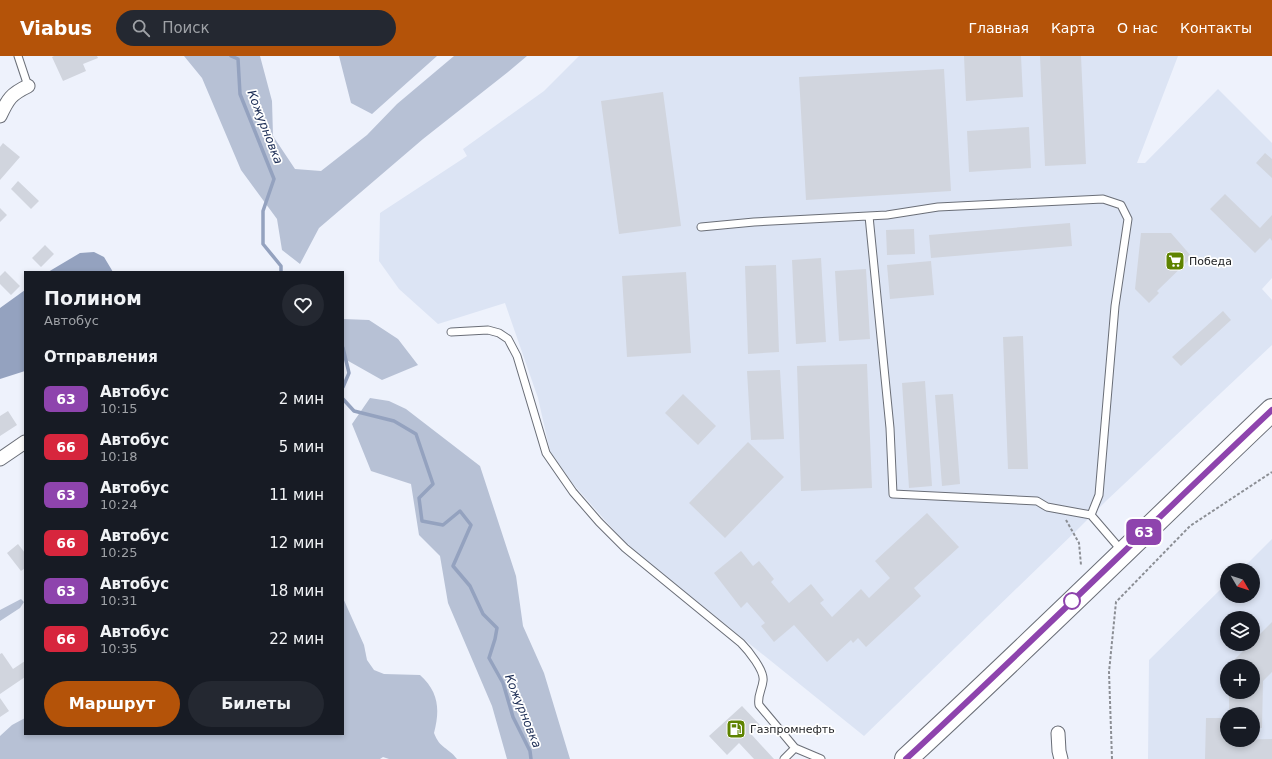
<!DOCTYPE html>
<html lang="ru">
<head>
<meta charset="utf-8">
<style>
	body { margin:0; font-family:"DejaVu Sans",sans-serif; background:#242831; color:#f1f3f6; height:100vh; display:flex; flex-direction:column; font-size:15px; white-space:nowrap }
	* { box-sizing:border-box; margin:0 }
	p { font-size:13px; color:#9ea1a6 }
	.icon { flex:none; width:22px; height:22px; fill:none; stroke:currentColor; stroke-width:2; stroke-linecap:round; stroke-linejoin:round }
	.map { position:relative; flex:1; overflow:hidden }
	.sheet { position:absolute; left:24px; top:215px; width:320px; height:464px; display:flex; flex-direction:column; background:#171b24; border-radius:0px; box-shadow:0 2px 6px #0003 }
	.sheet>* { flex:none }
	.badge { padding:0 8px; border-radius:6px; font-size:14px; line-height:26px }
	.needle { width:26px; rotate:129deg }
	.buttons { position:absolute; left:1220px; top:507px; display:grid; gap:8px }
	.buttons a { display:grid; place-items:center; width:40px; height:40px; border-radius:50%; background:#171b24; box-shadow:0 2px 6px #0003; font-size:20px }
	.map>.badge { position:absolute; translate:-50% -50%; box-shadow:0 0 0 2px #fff }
	h2 { padding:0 20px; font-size:15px; line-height:36px }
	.round { display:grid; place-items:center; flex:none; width:42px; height:42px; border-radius:21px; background:#242831 }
	.summary { display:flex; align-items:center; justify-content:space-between; height:68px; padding:0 20px }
	h1 { font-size:19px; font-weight:600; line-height:30px }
	.cta { display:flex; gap:8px; margin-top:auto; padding:8px 20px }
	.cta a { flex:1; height:46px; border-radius:24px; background:#b45309; color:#fff; font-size:16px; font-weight:600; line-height:46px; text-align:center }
	.cta a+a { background:#242831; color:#f1f3f6 }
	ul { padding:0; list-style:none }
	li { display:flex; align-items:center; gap:12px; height:48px; padding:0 20px }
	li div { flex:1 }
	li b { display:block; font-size:15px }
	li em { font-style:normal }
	li .badge { min-width:44px; font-weight:700; text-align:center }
	header { display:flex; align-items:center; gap:24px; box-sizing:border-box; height:56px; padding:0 20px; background:#b45309; color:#fff }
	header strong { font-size:19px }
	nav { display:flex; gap:22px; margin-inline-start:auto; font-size:14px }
	.search { width:280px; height:36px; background:#242831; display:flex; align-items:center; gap:10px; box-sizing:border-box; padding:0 14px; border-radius:22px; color:#9ea1a6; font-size:15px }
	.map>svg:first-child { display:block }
	.built { fill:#dce4f4; fill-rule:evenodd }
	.green { fill:#b7c1d5 }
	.water { fill:#94a2bf }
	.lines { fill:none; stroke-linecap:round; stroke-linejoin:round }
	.stream { stroke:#94a2bf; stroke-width:3.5 }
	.building { fill:#d1d5de }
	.service-casing { stroke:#6a6e77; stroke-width:9 }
	.minor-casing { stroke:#6a6e77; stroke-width:15 }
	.trunk-casing { stroke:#6a6e77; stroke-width:24 }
	.path { stroke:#8b8e94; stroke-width:2; stroke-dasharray:3 2; stroke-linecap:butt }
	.service { stroke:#fff; stroke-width:7 }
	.minor { stroke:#fff; stroke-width:13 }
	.trunk { stroke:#fff; stroke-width:22 }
	.line-casing { stroke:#fff; stroke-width:9 }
	.line { stroke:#8e44ad; stroke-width:6 }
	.stop-dot { fill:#fff; stroke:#8e44ad; stroke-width:2 }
	.labels { text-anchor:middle; stroke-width:3.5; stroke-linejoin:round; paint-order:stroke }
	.poi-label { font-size:11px; fill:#202225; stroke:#fff; text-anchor:start }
	.water-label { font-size:12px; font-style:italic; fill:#1b2c54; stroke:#fff }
</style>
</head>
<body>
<header>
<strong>Viabus</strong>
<div class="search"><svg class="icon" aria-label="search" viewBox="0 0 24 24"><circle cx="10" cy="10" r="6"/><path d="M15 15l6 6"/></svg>Поиск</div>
<nav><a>Главная</a><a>Карта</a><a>О нас</a><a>Контакты</a></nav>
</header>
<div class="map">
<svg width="1272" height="703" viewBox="0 0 1272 703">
	<rect width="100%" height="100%" fill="#eef2fc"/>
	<path class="built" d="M579,0H1178L1137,107H1145L1218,33L1272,87V222L1262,233L1272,244V289L1106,445L1076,475L864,680L627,489L573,428L550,395L538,342L505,247L438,268L399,233L379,205L380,157L467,100L463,93L544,35Z
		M1272,483V703H1148L1149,604L1227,527V540H1253V514H1241ZM1227,562H1253V588H1227ZM1227,610H1253V636H1227ZM1227,658H1253V684H1227Z"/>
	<path class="green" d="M184,0H260L272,45L273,80L295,113L321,115L367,79L397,48L454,0H527L508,16L423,83L319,172L300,208L282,194L277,163L241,114L202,22Z
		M339,0H437L372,58L351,47Z
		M343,263L369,264L398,283L418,309L382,324L343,302Z
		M370,342L389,345L406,353L480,410L516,520L523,570L544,617L570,703H507L492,650L448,547L440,500L419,479L411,428L371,415L352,368Z
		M343,542L364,589L367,604L374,614L384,618L420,619C439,636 440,654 434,677C440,693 448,691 457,703H389L383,701L380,703H0V680L12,669L25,662V678H343Z
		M21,543L24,546L20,552L0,565V554Z"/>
	<path class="water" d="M94,196L104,201L113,216H48L80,197Z
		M25,234V315L0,323V252Z"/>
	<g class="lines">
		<path class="stream" d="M231,0L238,3L240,38L274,123L263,155V188L281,210V216
			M343,292L349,317L343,331
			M343,343L354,355L394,365L416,378L433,428L419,442L422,465L443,469L460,455L471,469L453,510L470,530L483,558L497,572L495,583L489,602L503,627L513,661L530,695L531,703"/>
	</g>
	<path class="building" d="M54,0H97L98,2L83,8L86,15L63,25L52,1Z
		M964,0H1021L1023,41L966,45Z
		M1040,0H1081L1086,108L1045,110Z
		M944,13L951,135L806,144L799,21Z
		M663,36L681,170L619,178L601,45Z
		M1029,71L1031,112L969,116L967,75Z
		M3,87L20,101L0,124V91Z
		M1265,97L1272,103V122L1256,107Z
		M18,125L39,145L31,153L11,133Z
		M1225,138L1260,172L1272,159V185L1270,182L1255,197L1210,153Z
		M0,152L7,159L0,166Z
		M1070,167L1072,190L931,202L929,179Z
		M914,173L915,198L887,199L886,174Z
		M1141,177H1171L1192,201L1157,235L1159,237L1149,247L1135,233Z
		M45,189L54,198L41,211L32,202Z
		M821,202L826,286L796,288L792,204Z
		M931,205L934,239L890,243L887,209Z
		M776,209L779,296L748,298L745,210Z
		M866,213L870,283L839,285L835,215Z
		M5,215L20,230L11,239L0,228V220Z
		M686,216L691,297L627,301L622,220Z
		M1223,255L1231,264L1181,310L1172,301Z
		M1023,280L1028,413H1008L1003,281Z
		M867,308L872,432L801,435L797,310Z
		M780,314L784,383L751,384L747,315Z
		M925,325L932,430L909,432L902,327Z
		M683,338L716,370L698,389L665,357Z
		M953,338L960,428L942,430L935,339Z
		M8,355L17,369L0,380V360Z
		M748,386L784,421L725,482L689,447Z
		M927,457L959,491L914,532L921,540L866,591L858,582L853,587L851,584L827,606L794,569L774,586L761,570L765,567L747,546L741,552L714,517L741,495L753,510L759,505L774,523L771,526L789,547L811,528L824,544L820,547L832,561L861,533L869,542L890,522L875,505Z
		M18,488L25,497V512L21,515L7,497Z
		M1272,566V616L1263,625L1262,672L1253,673V658H1229V636H1253V610H1230V608L1250,588H1253V585Z
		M2,597L13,613L25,605V621L0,638V598Z
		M0,642L9,655L0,661Z
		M742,650L760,669L751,678L774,703H754L739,687L727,699L709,680Z
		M1206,662H1227V684L1272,683V703H1205Z"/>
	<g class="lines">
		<g class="service-casing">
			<path id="service" d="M18,0L28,30
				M869,160L890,372L893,438L1037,445L1047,451L1091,459
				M701,171L754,166L887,159L938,151L1103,143L1121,149L1128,163L1115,250L1099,439L1091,459L1122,495
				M451,276L488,274L499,277L508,283L517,300L546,397L573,436L599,466L625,492L741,587C748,594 765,615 763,625C762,634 757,640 759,649L795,692
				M784,703L795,692L821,703"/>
		</g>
		<g class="minor-casing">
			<path id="minor" d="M0,60C8,43 11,38 28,30
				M0,403L25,386
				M1058,677L1059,695L1061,703"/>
		</g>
		<g class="trunk-casing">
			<path id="trunk" d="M906,703C1030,589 1150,470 1272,354"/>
		</g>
		<path class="path" d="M1066,464L1079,487L1081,509
			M1112,703L1109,616L1116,546L1190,470L1272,416"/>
		<use href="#service" class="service"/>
		<use href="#minor" class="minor"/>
		<use href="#trunk" class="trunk"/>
	</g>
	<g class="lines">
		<g class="line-casing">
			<path id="line" d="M906,703C1029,589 1149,470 1272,354"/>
		</g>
		<use href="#line" class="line"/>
	</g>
	<defs>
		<g id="supermarket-square" transform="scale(1)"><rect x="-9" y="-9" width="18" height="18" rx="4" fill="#5e8300" stroke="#fff"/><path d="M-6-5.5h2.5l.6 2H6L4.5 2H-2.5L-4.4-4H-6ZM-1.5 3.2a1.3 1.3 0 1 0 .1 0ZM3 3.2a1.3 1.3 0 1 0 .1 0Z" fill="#fff"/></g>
		<g id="fuel-square" transform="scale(1)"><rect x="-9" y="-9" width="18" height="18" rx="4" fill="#5e8300" stroke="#fff"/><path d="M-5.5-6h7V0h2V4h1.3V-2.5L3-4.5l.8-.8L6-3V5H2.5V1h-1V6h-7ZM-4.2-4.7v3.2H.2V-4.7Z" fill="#fff"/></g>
	</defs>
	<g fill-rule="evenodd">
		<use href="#supermarket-square" x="1175" y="205"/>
		<use href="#fuel-square" x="736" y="673"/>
	</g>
	<circle class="stop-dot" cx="1072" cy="545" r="8"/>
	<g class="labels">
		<g class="poi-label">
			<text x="1189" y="209">Победа</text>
			<text x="750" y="677">Газпромнефть</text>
		</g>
		<g class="water-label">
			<text transform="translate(265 71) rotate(69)" y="4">Кожурновка</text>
			<text transform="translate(523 655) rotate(68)" y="4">Кожурновка</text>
		</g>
	</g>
</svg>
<div class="buttons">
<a><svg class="needle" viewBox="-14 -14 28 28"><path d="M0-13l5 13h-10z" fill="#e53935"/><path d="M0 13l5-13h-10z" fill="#9ea1a6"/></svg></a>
<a><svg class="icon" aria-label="layers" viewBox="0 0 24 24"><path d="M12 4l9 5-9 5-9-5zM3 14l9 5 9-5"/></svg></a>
<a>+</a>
<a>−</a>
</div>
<b class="badge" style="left:1144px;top:476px;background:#8e44ad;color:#fff">63</b>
<section class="sheet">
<div class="summary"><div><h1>Полином</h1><p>Автобус</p></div><a class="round"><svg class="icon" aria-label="heart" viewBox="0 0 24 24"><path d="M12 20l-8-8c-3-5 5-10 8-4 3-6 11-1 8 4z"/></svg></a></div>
<h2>Отправления</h2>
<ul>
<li><span class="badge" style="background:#8e44ad;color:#fff">63</span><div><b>Автобус</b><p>10:15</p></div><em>2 мин</em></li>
<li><span class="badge" style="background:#d7263d;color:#fff">66</span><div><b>Автобус</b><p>10:18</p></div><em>5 мин</em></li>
<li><span class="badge" style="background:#8e44ad;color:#fff">63</span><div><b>Автобус</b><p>10:24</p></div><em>11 мин</em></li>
<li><span class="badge" style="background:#d7263d;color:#fff">66</span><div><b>Автобус</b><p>10:25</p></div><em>12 мин</em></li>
<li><span class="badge" style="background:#8e44ad;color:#fff">63</span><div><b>Автобус</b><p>10:31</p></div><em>18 мин</em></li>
<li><span class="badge" style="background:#d7263d;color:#fff">66</span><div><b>Автобус</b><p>10:35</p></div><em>22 мин</em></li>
</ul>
<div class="cta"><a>Маршрут</a><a>Билеты</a></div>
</section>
</div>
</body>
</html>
